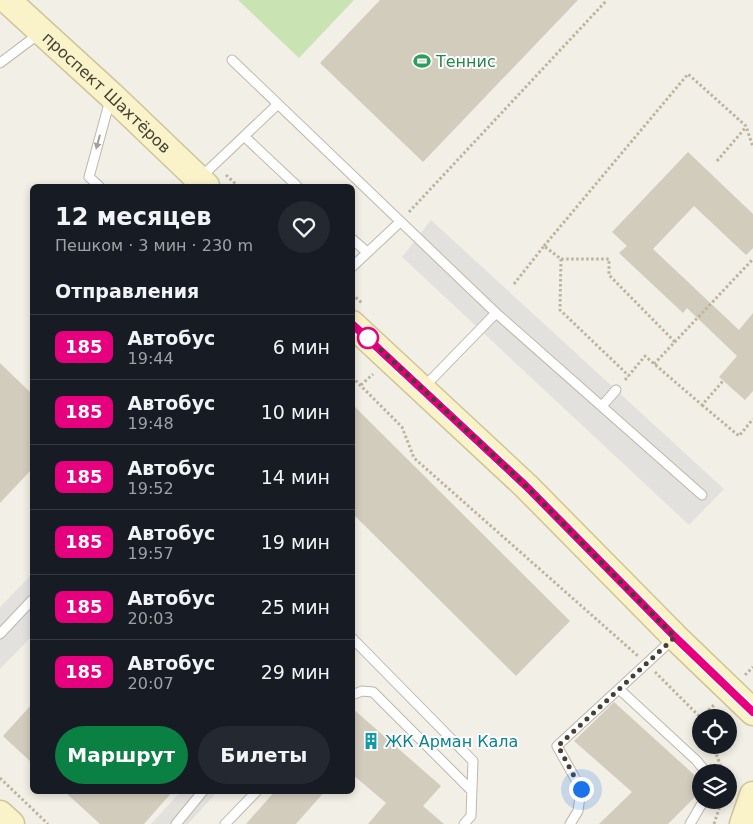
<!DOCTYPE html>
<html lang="ru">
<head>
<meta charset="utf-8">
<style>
	body { margin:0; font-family:"DejaVu Sans",sans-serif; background:#242831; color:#f1f3f6; height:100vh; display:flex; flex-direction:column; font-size:19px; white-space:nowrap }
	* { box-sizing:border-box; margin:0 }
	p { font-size:16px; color:#9ea1a6 }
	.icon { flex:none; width:28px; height:28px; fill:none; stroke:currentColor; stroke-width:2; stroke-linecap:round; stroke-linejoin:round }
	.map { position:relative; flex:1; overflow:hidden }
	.sheet { position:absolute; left:30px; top:184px; width:325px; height:610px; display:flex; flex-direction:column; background:#171b24; border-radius:8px; box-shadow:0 2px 8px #0003 }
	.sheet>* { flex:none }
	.badge { padding:0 10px; border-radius:8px; font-size:18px; line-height:32px }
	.controls { position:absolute; left:692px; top:709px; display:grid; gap:10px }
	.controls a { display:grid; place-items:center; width:45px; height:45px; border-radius:50%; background:#171b24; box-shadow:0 2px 8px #0003; font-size:25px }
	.you { position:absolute; width:25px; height:25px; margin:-12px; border:4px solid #fff; border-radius:50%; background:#1a73e8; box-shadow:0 0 0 8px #1a73e833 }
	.map>.badge { position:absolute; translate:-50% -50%; box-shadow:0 0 0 2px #fff }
	h2 { padding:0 25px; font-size:19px; line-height:45px }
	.round { display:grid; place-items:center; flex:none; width:52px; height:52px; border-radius:26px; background:#242831 }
	.head { display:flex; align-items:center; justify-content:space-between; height:85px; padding:0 25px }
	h1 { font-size:24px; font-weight:600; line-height:38px }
	.cta { display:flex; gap:10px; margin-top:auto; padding:10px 25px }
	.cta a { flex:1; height:58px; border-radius:30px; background:#0b8043; color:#fff; font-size:20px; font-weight:600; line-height:58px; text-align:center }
	.cta a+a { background:#242831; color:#f1f3f6 }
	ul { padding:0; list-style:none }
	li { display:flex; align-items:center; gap:15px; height:65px; padding:0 25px; border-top:1px solid #363941 }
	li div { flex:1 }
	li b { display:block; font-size:19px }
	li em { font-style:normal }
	li .badge { min-width:55px; font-weight:700; text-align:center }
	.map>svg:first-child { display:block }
	.green { fill:#c9e3b2 }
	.parking { fill:#e3e1de }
	.building { fill:#d2ccbd }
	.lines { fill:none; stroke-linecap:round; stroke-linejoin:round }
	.lane-casing { stroke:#bcb7aa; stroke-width:11 }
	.secondary-casing { stroke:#cec499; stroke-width:29 }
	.path { stroke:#bdb49c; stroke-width:3; stroke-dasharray:2.5 2.5; stroke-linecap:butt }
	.lane { stroke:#fff; stroke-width:9 }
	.secondary { stroke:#faf2c8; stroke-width:26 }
	.oneway { fill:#a2a09a }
	.line-casing { stroke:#fff; stroke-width:11 }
	.line { stroke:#e6007e; stroke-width:8 }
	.walk { stroke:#444036; stroke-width:5; stroke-dasharray:0 9 }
	.stop-dot { fill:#fff; stroke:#e6007e; stroke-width:2.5 }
	.labels { text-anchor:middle; stroke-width:4; stroke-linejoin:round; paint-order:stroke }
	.leisure-label { font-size:16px; fill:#27864d; stroke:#fff; text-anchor:start }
	.street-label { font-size:16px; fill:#444036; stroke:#fff }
	.culture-label { font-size:16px; fill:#0d838f; stroke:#fff; text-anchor:start }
</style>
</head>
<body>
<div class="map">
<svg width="753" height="824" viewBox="0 0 753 824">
	<rect width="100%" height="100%" fill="#f2efe6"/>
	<path class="green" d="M238,0H354L299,58Z"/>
	<path class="parking" d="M431,220L724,489L689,525L402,257Z
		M32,574V636L0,669V607Z
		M181,791H218L188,824H151Z"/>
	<path class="building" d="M380,0H578L423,162L320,63Z
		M688,152L753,214V248L746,255L694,206L653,249L739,330L753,313V391L745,400L719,377L737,356L687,308L683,313L619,253L627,246L612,232Z
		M0,363L32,394V469L0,503Z
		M352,404L570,621L516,676L352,513Z
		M614,702L701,781V791L668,824H599L632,792L574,741Z
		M32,704V763L3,736Z
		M352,708L441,786L423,806L444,824H368L386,803L352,774Z
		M64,791H173L144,824H100Z
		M275,791H325L296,824H246Z"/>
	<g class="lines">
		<g class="lane-casing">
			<path id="lane" d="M232,60L496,313L702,495
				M0,63L40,33
				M245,137L297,186
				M201,177L278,104
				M99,186L89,177L110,100
				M352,239L367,252
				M352,267L400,222
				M424,387L496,313
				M602,406L616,390
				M0,634L32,600
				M352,638L473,761L471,816L464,824
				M619,689L696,760L706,772
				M352,695L362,691L373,692L472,791
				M176,824L203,791
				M225,824L257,791
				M570,824L578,811L581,789L557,746L673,639
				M690,824L704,800"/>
		</g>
		<g class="secondary-casing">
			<g id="secondary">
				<path id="s1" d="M7,0L111,95L206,186"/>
				<path d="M352,324L526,486L675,637L753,712"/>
				<path d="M0,814L11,824"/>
				<path d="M743,824L753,795"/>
			</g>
		</g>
		<path class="path" d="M717,161L746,127
			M226,175L238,186
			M409,212L607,0
			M544,246L688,74L746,126L753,147
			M561,259L560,310L629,376
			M514,284L544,246L561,259H609V275L675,342
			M352,294L363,304
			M654,364L753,259
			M352,377L402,427L414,458L638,656
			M625,380L645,356L702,405L723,381
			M361,385L373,374
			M702,405L739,436L753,419
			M655,672L701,718
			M745,675L753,667
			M701,717L715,704
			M713,745L721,767V772
			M0,778L48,824
			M714,824L722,800"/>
		<use href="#lane" class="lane"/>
		<use href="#secondary" class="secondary"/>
	</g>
	<defs><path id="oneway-solid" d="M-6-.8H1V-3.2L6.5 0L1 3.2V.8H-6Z" transform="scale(1.25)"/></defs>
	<use class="oneway" href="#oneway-solid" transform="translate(98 142) rotate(105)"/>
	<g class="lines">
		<g class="line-casing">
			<path id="line" d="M352,324L526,486L675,637L753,712"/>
		</g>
		<use href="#line" class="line"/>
		<path class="walk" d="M368,338L526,486L675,637L558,746L581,789"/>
	</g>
	<defs>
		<g id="stadium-bare" transform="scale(1.35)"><path d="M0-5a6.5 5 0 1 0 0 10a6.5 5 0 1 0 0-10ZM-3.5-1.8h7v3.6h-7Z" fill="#2e9e5b" stroke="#fff" stroke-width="2.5" paint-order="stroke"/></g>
		<g id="building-bare" transform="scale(1.35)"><path d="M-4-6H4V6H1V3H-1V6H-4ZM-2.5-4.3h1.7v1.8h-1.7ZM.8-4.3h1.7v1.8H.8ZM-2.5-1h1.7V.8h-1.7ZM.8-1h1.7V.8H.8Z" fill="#0f9aa8" stroke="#fff" stroke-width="2.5" paint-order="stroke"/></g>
	</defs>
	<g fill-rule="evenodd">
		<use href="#stadium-bare" x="422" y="61"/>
		<use href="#building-bare" x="371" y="741"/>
	</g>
	<circle class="stop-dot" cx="368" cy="338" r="10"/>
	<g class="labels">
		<g class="leisure-label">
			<text x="436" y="67">Теннис</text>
		</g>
		<g class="street-label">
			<text dy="6" stroke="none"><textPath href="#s1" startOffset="136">проспект Шахтёров</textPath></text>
		</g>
		<g class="culture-label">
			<text x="385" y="747">ЖК Арман Кала</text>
		</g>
	</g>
</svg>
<div class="controls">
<a><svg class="icon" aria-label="locate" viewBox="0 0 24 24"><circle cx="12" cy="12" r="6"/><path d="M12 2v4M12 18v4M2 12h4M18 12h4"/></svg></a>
<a><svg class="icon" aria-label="layers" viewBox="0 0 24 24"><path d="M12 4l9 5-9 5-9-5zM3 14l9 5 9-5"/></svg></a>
</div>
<div class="you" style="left:581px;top:789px"></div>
<section class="sheet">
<div class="head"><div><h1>12 месяцев</h1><p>Пешком · 3 мин · 230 m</p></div><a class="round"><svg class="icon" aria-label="heart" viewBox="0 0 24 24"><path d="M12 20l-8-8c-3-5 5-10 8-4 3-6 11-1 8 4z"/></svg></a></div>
<h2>Отправления</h2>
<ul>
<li><span class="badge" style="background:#e6007e;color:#fff">185</span><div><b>Автобус</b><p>19:44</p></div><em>6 мин</em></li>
<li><span class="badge" style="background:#e6007e;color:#fff">185</span><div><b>Автобус</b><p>19:48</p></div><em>10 мин</em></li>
<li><span class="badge" style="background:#e6007e;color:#fff">185</span><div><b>Автобус</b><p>19:52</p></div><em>14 мин</em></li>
<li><span class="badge" style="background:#e6007e;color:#fff">185</span><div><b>Автобус</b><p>19:57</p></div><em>19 мин</em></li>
<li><span class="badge" style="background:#e6007e;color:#fff">185</span><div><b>Автобус</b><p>20:03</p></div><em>25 мин</em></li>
<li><span class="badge" style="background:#e6007e;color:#fff">185</span><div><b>Автобус</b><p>20:07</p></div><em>29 мин</em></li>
</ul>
<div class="cta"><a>Маршрут</a><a>Билеты</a></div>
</section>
</div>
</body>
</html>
